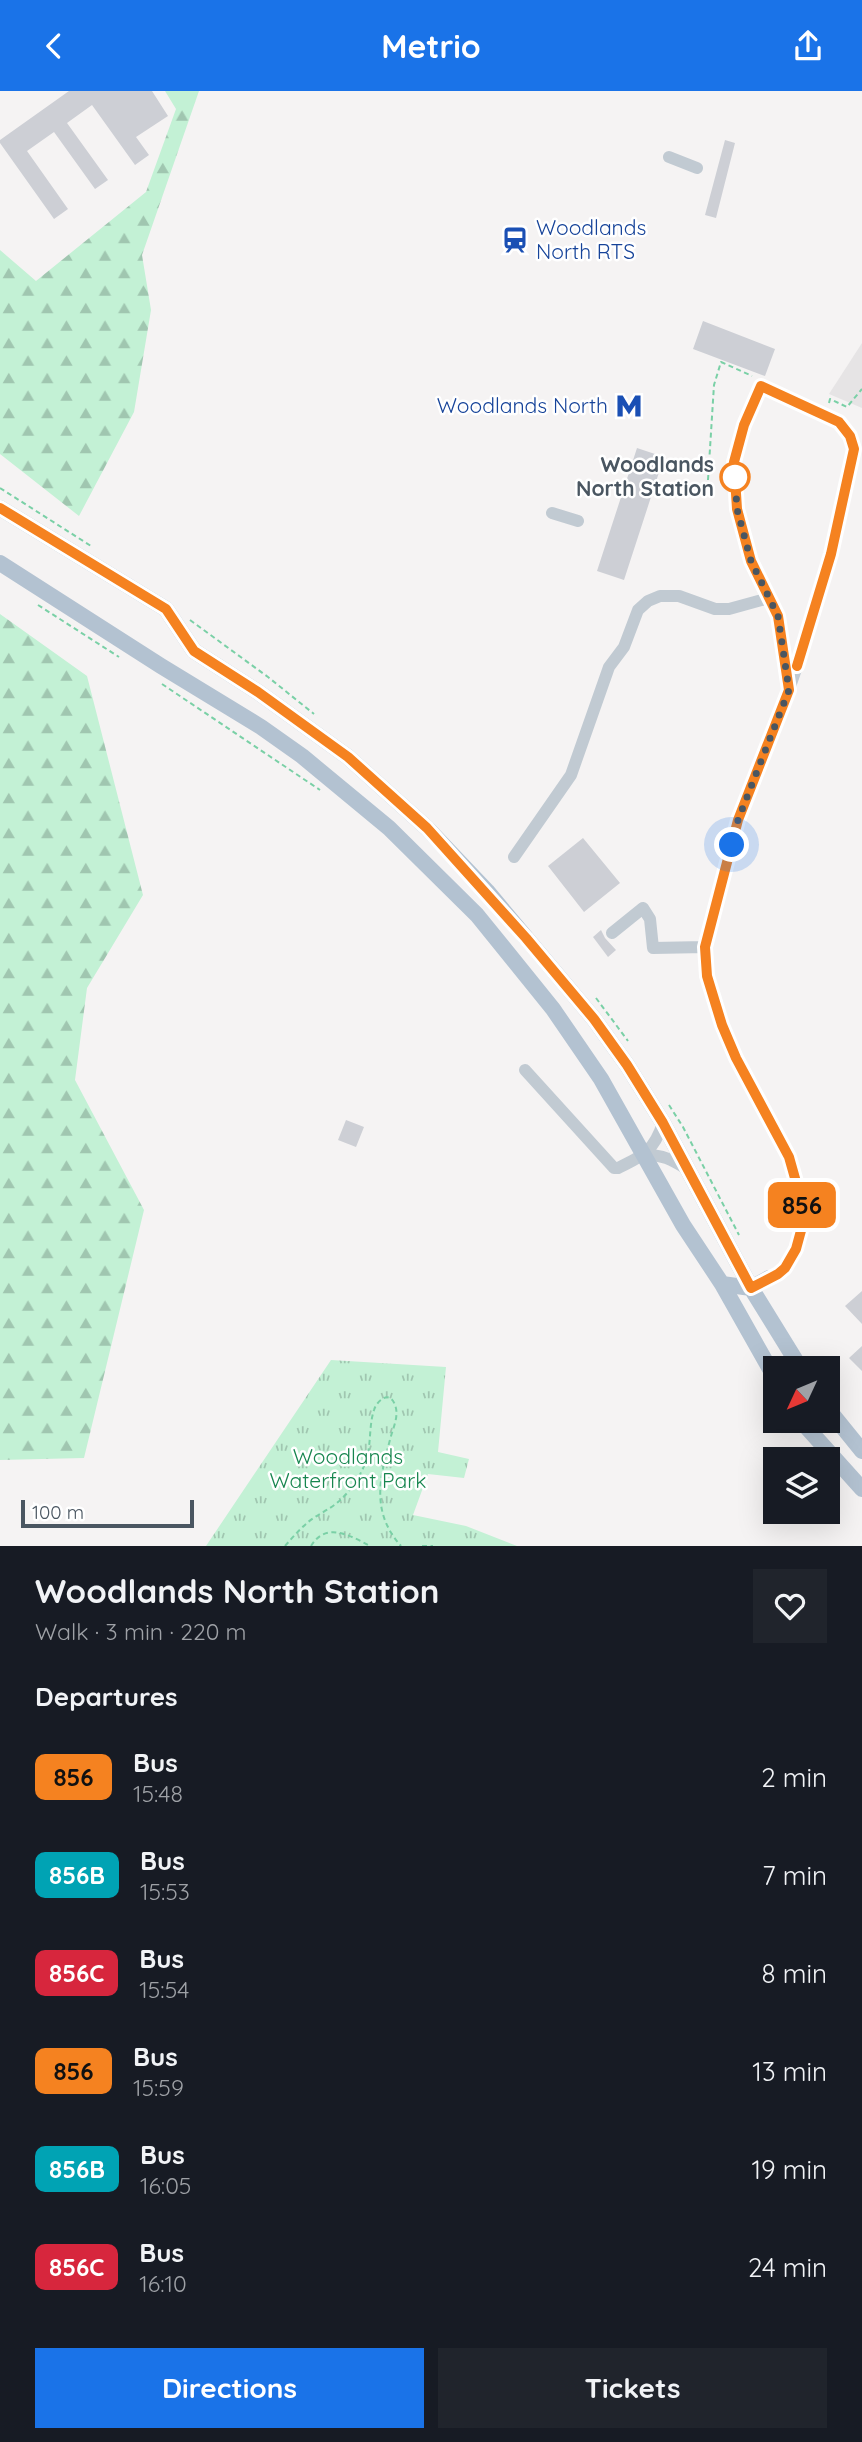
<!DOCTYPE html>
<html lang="en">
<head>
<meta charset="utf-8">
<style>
	body { margin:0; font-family:Quicksand,sans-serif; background:#20242c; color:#f1f3f6; height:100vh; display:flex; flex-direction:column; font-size:26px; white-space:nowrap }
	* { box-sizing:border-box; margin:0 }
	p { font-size:23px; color:#9ea1a6 }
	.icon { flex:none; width:38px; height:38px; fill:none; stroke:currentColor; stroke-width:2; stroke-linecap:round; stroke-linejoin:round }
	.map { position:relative; height:1455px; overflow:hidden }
	.details { display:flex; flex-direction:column; background:#171b24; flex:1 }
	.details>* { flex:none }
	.badge { padding:0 14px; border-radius:10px; font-size:24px; line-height:46px }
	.needle { width:46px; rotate:226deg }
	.fabs { position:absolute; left:763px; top:1265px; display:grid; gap:14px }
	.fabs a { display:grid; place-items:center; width:77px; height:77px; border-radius:0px; background:#171b24; box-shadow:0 7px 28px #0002; font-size:35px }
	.scale { position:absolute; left:21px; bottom:18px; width:173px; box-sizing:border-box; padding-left:7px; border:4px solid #4a5661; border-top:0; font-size:19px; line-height:24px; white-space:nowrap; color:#4a5661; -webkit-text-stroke:5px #fff; paint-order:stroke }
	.you { position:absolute; width:35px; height:35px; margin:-18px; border:5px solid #fff; border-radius:50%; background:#1a73e8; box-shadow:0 0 0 10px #1a73e833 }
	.map>.badge { position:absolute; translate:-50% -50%; box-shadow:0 0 0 4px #fff }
	h2 { padding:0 35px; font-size:26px; line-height:63px }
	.round { display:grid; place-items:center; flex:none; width:74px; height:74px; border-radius:0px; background:#20242c }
	.head { display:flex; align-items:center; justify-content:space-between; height:119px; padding:0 35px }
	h1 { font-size:33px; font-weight:700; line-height:52px }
	.action { display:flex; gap:14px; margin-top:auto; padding:14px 35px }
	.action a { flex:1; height:80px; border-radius:0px; background:#1a73e8; color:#fff; font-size:28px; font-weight:700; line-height:80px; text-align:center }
	.action a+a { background:#20242c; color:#f1f3f6 }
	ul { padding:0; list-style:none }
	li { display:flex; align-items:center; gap:21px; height:98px; padding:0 35px }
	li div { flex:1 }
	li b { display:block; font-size:26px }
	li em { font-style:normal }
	li .badge { min-width:77px; font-weight:700; text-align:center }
	header { display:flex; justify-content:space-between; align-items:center; height:91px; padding:0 35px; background:#1a73e8; color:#fff; font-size:32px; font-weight:700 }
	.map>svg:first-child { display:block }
	.education { fill:#e6e4e5 }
	.forest { fill:url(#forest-firs) }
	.park { fill:url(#park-tufts) }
	.building { fill:#cdcfd5 }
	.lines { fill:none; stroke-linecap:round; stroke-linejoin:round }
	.path { stroke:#7ad0a6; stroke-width:2; stroke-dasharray:5 3.5; stroke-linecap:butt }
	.minor { stroke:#c1cad2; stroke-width:12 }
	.major { stroke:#b3c2d1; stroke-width:16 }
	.line-casing { stroke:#fff; stroke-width:16 }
	.line { stroke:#f58220; stroke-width:10 }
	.walk { stroke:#4a5661; stroke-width:7; stroke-dasharray:0 12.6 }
	.stop-dot { fill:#fff; stroke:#f58220; stroke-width:3.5 }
	.labels { text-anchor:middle; stroke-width:5; stroke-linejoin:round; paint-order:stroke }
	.transit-label { font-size:21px; fill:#164399; stroke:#fff; text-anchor:start }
	.stop-label { font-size:21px; font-weight:bold; fill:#4a5661; stroke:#fff; text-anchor:end }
	.park-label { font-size:21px; fill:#17864f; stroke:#fff }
</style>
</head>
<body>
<header><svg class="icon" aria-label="back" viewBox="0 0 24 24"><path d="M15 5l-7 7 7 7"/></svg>Metrio<svg class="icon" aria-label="share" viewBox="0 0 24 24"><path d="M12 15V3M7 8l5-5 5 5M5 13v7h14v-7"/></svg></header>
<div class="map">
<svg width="862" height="1455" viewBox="0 0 862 1455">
	<defs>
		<pattern id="forest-firs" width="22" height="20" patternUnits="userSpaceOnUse" patternTransform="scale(1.75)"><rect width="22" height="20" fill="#c3f1d5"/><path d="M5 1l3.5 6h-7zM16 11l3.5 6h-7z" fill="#a0c6b0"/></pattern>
		<pattern id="park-tufts" width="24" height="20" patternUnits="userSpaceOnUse" patternTransform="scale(1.75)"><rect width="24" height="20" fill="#c3f1d5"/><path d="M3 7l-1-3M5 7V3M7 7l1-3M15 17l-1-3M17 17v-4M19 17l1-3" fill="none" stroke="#a0c6b0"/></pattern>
	</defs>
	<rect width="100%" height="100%" fill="#f5f3f3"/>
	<path class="education" d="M862,252V317L829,303Z"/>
	<path class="forest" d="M165,0H199L142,164L151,219L134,321L79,425L0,363V159L36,190L146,101L176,18Z
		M0,523L87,585L143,804L87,897L75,989L144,1119L84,1367L0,1369Z"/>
	<path class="park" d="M331,1269L446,1276L438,1361L469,1368L464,1387L428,1383L413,1424L466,1435L517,1455H206Z"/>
	<path class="building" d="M69,0H152L168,25L136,46L149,64L135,74L92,14L67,32L108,89L95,98L54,41L27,60L68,118L54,128L0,52V49Z
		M725,49L735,52L716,127L705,124Z
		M703,230L775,258L765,285L693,258Z
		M637,357L664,366L624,489L597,480Z
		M583,747L620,792L584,821L548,775Z
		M601,839L605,847L616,859L608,866L593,846Z
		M346,1029L364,1036L356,1056L338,1049Z
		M862,1200V1233L845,1215Z
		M862,1255V1280L849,1267Z"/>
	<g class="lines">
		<path class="path" d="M829,312L830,308L847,316L862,298
			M708,389L714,294L721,271L752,285
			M0,397L91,455
			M38,514L119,566
			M190,529L268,586L314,623
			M162,593L320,699
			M596,907L628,950
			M669,1014L683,1036L739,1144
			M828,1296L833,1304
			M771,1300L775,1308
			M285,1455C292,1447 299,1439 307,1432C316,1424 329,1419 338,1411C351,1400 362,1383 367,1367C371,1352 369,1334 374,1319C377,1309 390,1299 395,1314C399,1324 394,1335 391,1345C380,1386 370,1420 401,1455
			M311,1455C326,1430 351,1445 370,1455
			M422,1455H433"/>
		<path class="minor" d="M669,66L697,77
			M552,422L578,430
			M514,766L571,684L609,576L624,556L638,519L648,510L660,505H679L715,518H729L769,507
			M612,842L643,817L650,828L653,857L705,856
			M525,979L614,1077H618C643,1065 654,1060 663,1032
			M644,1064C662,1063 672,1069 687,1078
			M769,1187C785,1181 793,1167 798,1152C815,1084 763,1024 736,966C724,941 712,913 708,886C702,854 712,829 720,798C726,775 731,750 739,727C757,677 779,629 796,578C820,506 838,433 854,358L850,345L839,331L761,294L744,334L734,371L737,418L751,470L778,525L789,599"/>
		<path class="major" d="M0,417L166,518L194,560L258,601L348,666L427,737L487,800L594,928L627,974L663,1032L751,1197L801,1278
			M0,472L161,575L261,636L302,665L389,737L477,824L553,918L601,988L683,1134L722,1193L775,1287
			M722,1193L751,1197L769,1187
			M828,1318L862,1360
			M801,1330L862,1398"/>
	</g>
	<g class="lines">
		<g class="line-casing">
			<path id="line" d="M0,417L166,518L194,560L258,601L348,666L427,737L526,847L594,928L627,974L663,1032L751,1197L778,1183L785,1177L796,1158L802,1136V1112L789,1066L736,967L722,934L707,885L705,856L738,729L789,599L778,525L751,470L737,418L734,371L744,334L761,295L839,331L850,345L854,358L831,463L797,575"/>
		</g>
		<use href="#line" class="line"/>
		<path class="walk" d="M732,754L738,729L789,599L778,525L751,470L737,418L735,386"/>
	</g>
	<defs>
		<g id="station-bare" transform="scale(2.1)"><path d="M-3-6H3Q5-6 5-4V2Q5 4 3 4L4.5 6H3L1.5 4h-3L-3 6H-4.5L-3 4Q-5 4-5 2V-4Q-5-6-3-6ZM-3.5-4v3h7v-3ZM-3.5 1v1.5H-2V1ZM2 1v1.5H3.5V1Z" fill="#1a4fb4" stroke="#fff" stroke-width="2.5" paint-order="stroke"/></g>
		<g id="metro-bare" transform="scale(2.1)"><path d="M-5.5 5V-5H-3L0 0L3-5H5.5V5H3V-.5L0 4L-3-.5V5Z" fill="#1a4fb4" stroke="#fff" stroke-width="2.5" paint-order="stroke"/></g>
	</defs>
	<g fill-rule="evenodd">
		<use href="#station-bare" x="515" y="149"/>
		<use href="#metro-bare" x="629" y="315"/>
	</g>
	<circle class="stop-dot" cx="735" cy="386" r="14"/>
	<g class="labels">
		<g class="transit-label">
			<text x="536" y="144">Woodlands<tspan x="536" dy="24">North RTS</tspan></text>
			<text x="608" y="322" text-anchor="end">Woodlands North</text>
		</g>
		<g class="stop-label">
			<text x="714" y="381">Woodlands<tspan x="714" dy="24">North Station</tspan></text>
		</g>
		<g class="park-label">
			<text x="348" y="1373">Woodlands<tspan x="348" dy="24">Waterfront Park</tspan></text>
		</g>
	</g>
</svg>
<div class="fabs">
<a><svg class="needle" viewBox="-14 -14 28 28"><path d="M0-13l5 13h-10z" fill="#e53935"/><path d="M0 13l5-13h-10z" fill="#9ea1a6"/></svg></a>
<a><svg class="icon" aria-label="layers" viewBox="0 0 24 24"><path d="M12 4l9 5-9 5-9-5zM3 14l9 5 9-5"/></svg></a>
</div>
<div class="scale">100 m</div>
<div class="you" style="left:732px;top:754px"></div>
<b class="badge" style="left:802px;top:1114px;background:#f58220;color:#111">856</b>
</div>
<section class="details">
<div class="head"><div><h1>Woodlands North Station</h1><p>Walk · 3 min · 220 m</p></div><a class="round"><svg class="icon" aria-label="heart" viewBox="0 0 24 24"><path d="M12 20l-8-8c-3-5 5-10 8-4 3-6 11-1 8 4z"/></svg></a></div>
<h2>Departures</h2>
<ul>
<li><span class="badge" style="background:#f58220;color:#111">856</span><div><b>Bus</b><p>15:48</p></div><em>2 min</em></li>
<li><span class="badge" style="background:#00a3b4;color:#fff">856B</span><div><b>Bus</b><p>15:53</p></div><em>7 min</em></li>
<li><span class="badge" style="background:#d7263d;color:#fff">856C</span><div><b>Bus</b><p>15:54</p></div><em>8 min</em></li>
<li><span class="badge" style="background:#f58220;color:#111">856</span><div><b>Bus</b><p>15:59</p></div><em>13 min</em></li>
<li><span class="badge" style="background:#00a3b4;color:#fff">856B</span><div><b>Bus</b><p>16:05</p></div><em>19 min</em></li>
<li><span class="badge" style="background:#d7263d;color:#fff">856C</span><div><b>Bus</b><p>16:10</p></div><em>24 min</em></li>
</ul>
<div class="action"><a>Directions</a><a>Tickets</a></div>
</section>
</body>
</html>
